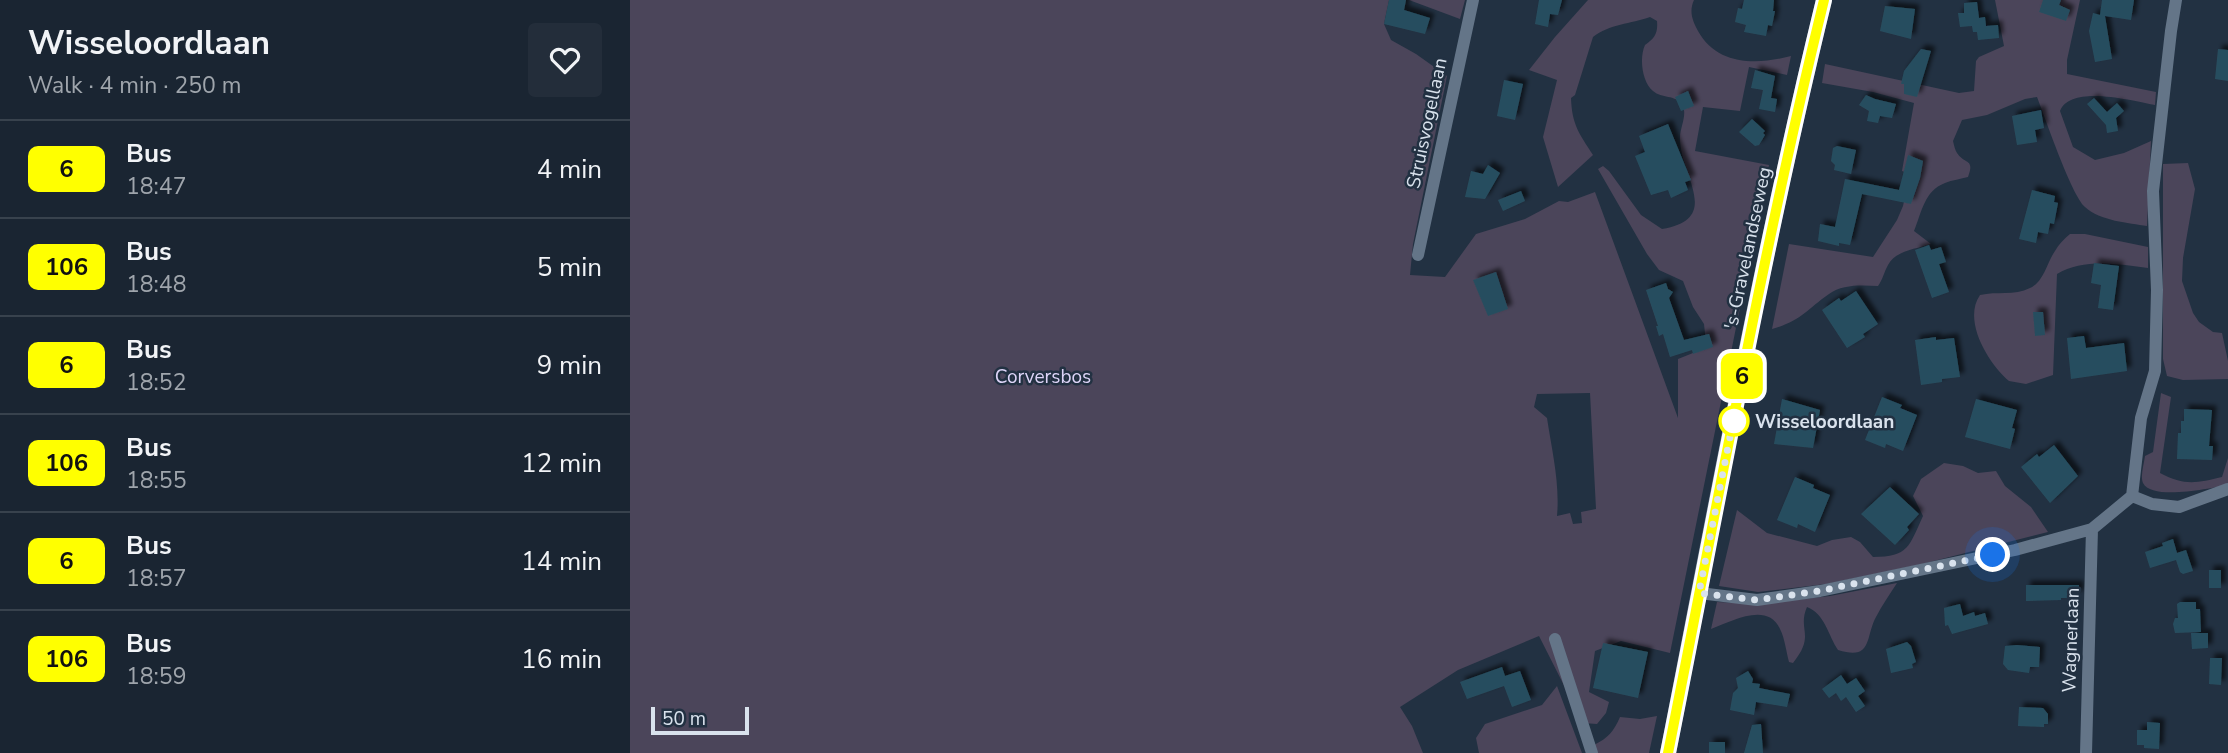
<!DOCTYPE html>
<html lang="en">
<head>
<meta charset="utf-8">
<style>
	body { margin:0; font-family:"Nunito Sans",sans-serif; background:#232d3a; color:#f1f3f6; height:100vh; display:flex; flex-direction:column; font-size:26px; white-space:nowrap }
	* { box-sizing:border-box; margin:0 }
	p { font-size:23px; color:#9fa5ac }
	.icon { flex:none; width:38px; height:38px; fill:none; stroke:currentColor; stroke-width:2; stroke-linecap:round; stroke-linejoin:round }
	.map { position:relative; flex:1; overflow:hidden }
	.details { display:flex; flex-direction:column; background:#1a2532; width:630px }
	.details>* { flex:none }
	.badge { padding:0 14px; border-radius:10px; font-size:24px; line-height:46px }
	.scale { position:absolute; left:21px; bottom:18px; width:98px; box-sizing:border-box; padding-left:7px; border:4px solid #d9e2ed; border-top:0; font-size:19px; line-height:24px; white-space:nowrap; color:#d9e2ed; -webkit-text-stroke:5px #223142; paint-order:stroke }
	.you { position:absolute; width:35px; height:35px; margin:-18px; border:5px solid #fff; border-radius:50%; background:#1a73e8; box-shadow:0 0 0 10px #1a73e833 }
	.map>.badge { position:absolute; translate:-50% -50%; box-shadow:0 0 0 4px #fff }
	.round { display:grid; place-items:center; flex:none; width:74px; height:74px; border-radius:7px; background:#232d3a }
	.headline { display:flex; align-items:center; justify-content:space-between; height:119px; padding:0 28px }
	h1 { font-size:33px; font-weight:700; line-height:52px }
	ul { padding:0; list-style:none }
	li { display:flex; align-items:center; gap:21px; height:98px; padding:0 28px; border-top:2px solid #38424d }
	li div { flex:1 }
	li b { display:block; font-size:26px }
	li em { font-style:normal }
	li .badge { min-width:77px; font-weight:700; text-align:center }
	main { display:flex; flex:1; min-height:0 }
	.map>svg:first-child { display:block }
	.green { fill:#4b455a; fill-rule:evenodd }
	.building { fill:#284e5f; filter:url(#shadow) }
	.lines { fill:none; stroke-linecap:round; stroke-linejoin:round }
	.minor { stroke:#647588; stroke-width:12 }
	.tertiary { stroke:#647588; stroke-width:16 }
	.line-casing { stroke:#fff; stroke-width:16 }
	.line { stroke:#ff0; stroke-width:10 }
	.walk { stroke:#d9e2ed; stroke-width:7; stroke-dasharray:0 12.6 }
	.stop-dot { fill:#fff; stroke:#ff0; stroke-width:3.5 }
	.labels { text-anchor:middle; stroke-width:5; stroke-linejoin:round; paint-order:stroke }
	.street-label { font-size:19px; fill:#d9e2ed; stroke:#223142 }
	.park-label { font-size:19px; fill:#ddd4f7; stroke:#223142 }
	.stop-label { font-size:19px; font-weight:bold; fill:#d9e2ed; stroke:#223142; text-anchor:start }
</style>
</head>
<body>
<main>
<section class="details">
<div class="headline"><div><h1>Wisseloordlaan</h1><p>Walk · 4 min · 250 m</p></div><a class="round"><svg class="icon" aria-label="heart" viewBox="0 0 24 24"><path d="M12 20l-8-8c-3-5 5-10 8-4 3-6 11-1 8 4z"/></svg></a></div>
<ul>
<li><span class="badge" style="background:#ff0;color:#111">6</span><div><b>Bus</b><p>18:47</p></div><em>4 min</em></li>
<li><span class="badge" style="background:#ff0;color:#111">106</span><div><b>Bus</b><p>18:48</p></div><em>5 min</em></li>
<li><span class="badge" style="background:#ff0;color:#111">6</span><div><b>Bus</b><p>18:52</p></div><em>9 min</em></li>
<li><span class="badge" style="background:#ff0;color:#111">106</span><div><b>Bus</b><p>18:55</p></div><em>12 min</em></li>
<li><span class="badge" style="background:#ff0;color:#111">6</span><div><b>Bus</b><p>18:57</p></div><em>14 min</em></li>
<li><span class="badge" style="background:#ff0;color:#111">106</span><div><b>Bus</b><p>18:59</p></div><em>16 min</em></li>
</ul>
</section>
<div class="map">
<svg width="1598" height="753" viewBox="0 0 1598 753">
	<defs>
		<filter id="shadow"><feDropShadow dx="4.5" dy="-4.5" stdDeviation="2" flood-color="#0009"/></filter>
	</defs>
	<rect width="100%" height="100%" fill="#223142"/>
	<path class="green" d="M0,0H759L754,24L761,40L786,54L817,76L783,244L780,275L815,277L846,234L895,219L929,201L938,202L965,192L1048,418V359L1063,353L1076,343L1074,324L1063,307L1053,281L1029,270L1017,254L968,169L973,166L979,171L1011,215L1032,229C1094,219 1049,174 1050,137C1050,128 1058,113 1052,105C1045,94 1032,99 1023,91C1012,82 1009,58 1015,45C1025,38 1028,33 1027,21L1020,17C1001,24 979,24 963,37L945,95L941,98C942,125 949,133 963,155L928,187L913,137L927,80L899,70L925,37L958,0H1064C1059,11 1062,20 1068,31C1087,66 1128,65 1161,56L1157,75L1119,67L1110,111L1073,107L1065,151L1139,165L1040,653L991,641L965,651L959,692L979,702L976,713L967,724L953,723L909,636L828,670L770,707L782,726L793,753H0ZM960,393L966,509L951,512L952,523L943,524L940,513L927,516C930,483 922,451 917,418L904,407L907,394Z
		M779,0H835L830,19Z
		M1365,0H1450L1437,60V74L1526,92L1525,105C1502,101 1441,84 1430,111L1443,147L1465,160L1494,153L1521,141L1517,226C1499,223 1470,221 1455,207C1441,194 1416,120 1407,97L1395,99L1357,115L1332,120L1323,141C1324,145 1325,150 1327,153C1335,165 1345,158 1338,177C1331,179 1322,180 1315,183C1294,191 1292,212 1284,231L1301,244C1287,249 1266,250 1258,265C1254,272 1253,279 1248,286C1232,285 1212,284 1199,294C1176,310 1171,321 1142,329L1159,244L1243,257L1267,220L1273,206L1280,174L1272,171L1284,103L1243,92L1192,83L1195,64L1329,93L1344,91L1346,61L1349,57L1374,46Z
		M1558,163L1565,189L1553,258L1552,281L1563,313L1569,322L1583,332L1592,333L1598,361V379L1553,380L1537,376L1533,359V164Z
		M1440,234H1455L1518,247V268C1489,264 1453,258 1427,274L1423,375L1396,384L1379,381C1359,364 1332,321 1350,295C1367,291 1384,296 1400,288C1414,282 1417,262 1425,251C1429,244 1434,239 1440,234Z
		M1531,393L1541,397L1530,473C1554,486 1567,483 1592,477L1598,458V485C1581,488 1522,501 1513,483C1510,476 1514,464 1515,456L1523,452Z
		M1314,463L1333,466L1348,473L1366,471L1375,486L1401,507L1418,532L1292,564L1196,584L1128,592L1089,586L1107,510L1137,533L1187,546L1202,540L1221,537L1230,542L1243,557C1279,557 1279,546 1293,516L1283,496L1291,479Z
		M1267,583C1260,594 1252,605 1246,617C1235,637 1243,661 1208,650C1198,635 1195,614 1177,607C1167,630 1186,635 1163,663L1159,662C1156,651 1155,639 1150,629C1137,601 1101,622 1081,629L1087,602L1130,604L1200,596Z
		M927,686L952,753H849L846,738L855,724L912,705Z
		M1027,716L1019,753H967L964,745C978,738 984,731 990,717L1010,719Z"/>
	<path class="building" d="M759,0H776L774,10L800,18L795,34L754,24Z
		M909,0H932L928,15L920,14L918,27L905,24Z
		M1114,0H1144L1143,11H1145L1142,26L1138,25L1136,36L1114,32L1116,25L1105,22L1108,8L1112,9Z
		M1413,0H1431L1429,5L1440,10L1436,21L1409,12Z
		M1472,0H1504L1501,20L1475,16L1482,59L1465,62L1459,31L1463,13L1470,15Z
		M1347,2L1349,18L1355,17L1356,26L1368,25L1369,38L1348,40L1347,32H1343L1342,26L1330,27L1328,13H1334V3Z
		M1255,6L1285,9L1281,39L1250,31Z
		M1291,49L1301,51L1287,97L1274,94V84H1271L1274,71Z
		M1588,49L1598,50V81L1585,79Z
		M1125,70L1145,76L1141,98L1147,99L1145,112L1129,109L1133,90L1121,88Z
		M874,80L893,84L885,120L867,116Z
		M1058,91L1064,106L1051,111L1045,97Z
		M1236,95L1245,99L1266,104L1262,118L1250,116L1248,123L1237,121L1239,111L1229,105Z
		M1464,98L1477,112L1487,103L1494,111L1486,118L1488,131L1477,133L1476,125L1457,104Z
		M1411,110L1414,128L1405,130L1407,142L1387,145L1382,116Z
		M1122,119L1135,131L1133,133L1135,135L1129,145L1125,146L1109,132Z
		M1038,124L1061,180L1055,182L1058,190L1041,198L1038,190L1021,195L1005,156L1015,152L1009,136Z
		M1207,146L1226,150L1221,174L1204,170L1205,165L1201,161L1203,148Z
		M1278,155L1293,161L1290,178L1281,204L1232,194L1220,245L1209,243V246L1188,241L1190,224L1205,227L1215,179L1269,190Z
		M858,165L870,173L855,199L835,197L841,171L853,174Z
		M1402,190L1425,196L1424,202L1428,203L1424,224L1420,223L1418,234L1408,232L1406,243L1389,239Z
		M891,191L895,201L873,211L868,200Z
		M1299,245L1301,250L1311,247L1316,262L1309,264L1319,292L1302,298L1285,250Z
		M1464,263L1489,266L1483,310L1468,308L1471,285L1461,283Z
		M866,272L878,309L858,316L843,280Z
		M1036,283L1038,289L1043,292L1039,298L1054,340L1079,334L1083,347L1063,354L1062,350L1040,357L1033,334L1029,336L1026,326H1028L1016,290Z
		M1226,291L1248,324L1233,334L1235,337L1217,348L1192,310L1209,298L1211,301Z
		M1403,312H1413L1415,335L1405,336Z
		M1454,336L1456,348L1494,343L1497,371L1441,379L1437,338Z
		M1306,337V340L1324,338L1330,377L1312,379V382L1291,385L1285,340Z
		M1252,397L1272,405L1270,408L1287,415L1273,451L1256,444L1255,448L1235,440Z
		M1152,399L1190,410L1183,448L1144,444Z
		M1346,399L1387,410L1382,428L1385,429L1380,449L1335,437Z
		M1554,409L1582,410L1579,446H1583L1582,460L1547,459L1548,433H1551V421H1554Z
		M1424,445L1448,476L1420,503L1391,467L1407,454L1409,457Z
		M1165,477L1184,485L1183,488L1200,495L1185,532L1168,524L1167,528L1147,520Z
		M1260,487L1289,514L1277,527L1279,530L1265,545L1231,514Z
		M1543,539L1547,553L1556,550L1563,571L1553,574L1550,572L1546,560L1520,568L1515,552L1533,546L1532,543Z
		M1579,570H1591V588H1579Z
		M1396,585H1449V595H1439V598H1431V600L1396,601Z
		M1550,602H1566V609H1570L1571,632L1545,633L1543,624L1545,618H1548L1547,604Z
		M1330,604L1333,616L1344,612L1345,616L1355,613L1358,624L1322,634L1318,625L1315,626L1314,608Z
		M1561,633H1578V648L1562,649Z
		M1277,642L1281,646L1286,662L1282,664L1283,668L1261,673L1256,649Z
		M973,643L1018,652L1008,698L963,688Z
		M1387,645L1410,647L1409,667H1400L1399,673L1378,670L1373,664L1375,646Z
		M1580,658H1592L1591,685L1579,684Z
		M872,667L875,676L890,671L901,700L882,707L874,686L837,699L830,682Z
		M1118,671L1123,679L1122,683L1130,684L1129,688L1160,694L1157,707L1126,702L1124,715L1100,710L1103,693L1108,688L1106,678Z
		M1211,675L1217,684L1226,678L1235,691L1228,696L1235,706L1226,712L1216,697L1211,701L1206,693L1199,698L1192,689Z
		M1389,707L1413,708L1418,714V724H1414V727L1388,726Z
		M1517,722L1530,723L1529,749L1514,748V745H1507V730H1517Z
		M1131,724L1133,753H1114L1122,725Z
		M1079,742H1095V753H1079Z"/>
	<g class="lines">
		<path class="minor" d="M788,255L843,0
			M1502,496L1511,418L1525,371L1527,290L1523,191L1541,31L1546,0
			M1069,593L1127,600L1190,591L1385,550L1462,529L1502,496L1522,504L1549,507L1598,489
			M925,639L962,753
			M1456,753L1462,529"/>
		<path class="tertiary" d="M1038,753C1087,501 1133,249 1194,0"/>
	</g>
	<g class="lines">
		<g class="line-casing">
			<path id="line" d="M1038,753C1088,502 1133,249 1194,0"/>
		</g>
		<use href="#line" class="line"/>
		<path class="walk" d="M1104,421V417L1069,593L1127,600L1189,591L1363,555"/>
	</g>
	<circle class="stop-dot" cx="1104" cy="421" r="14"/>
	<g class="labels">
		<g class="street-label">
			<text transform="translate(796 123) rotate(-78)" y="7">Struisvogellaan</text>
			<text transform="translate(1117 248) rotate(-78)" y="7">'s-Gravelandseweg</text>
			<text transform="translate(1440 640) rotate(-88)" y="7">Wagnerlaan</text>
		</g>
		<g class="park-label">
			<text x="413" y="383">Corversbos</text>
		</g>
		<g class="stop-label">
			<text x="1125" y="428">Wisseloordlaan</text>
		</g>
	</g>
</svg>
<div class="scale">50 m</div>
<div class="you" style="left:1363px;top:555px"></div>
<b class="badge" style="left:1112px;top:376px;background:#ff0;color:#111">6</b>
</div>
</main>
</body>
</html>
